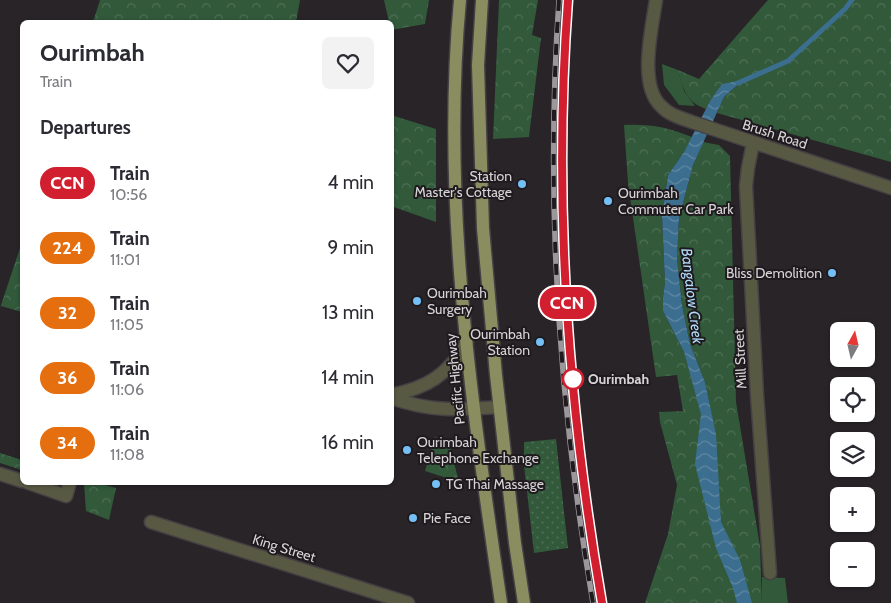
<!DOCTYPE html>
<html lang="en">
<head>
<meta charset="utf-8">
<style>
	body { margin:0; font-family:Cabin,sans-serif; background:#f2f2f3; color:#2b2b33; height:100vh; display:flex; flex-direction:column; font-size:19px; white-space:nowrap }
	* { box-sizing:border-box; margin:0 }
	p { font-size:16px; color:#7c7c81 }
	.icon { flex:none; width:28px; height:28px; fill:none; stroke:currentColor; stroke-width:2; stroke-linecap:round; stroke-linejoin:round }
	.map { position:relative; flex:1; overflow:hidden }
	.drawer { position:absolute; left:20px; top:20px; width:374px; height:465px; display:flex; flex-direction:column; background:#fff; border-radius:8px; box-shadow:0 1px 4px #0004 }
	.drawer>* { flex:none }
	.badge { padding:0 10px; border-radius:16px; font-size:18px; line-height:32px }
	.needle { width:32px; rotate:8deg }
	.tools { position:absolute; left:830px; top:322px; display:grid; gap:10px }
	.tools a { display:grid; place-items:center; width:45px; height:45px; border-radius:8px; background:#fff; box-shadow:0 1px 4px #0004; font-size:25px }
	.map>.badge { position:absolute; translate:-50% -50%; box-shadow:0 0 0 2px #fff }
	h2 { padding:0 20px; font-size:19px; line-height:45px }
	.round { display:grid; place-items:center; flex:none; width:52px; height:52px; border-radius:8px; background:#f2f2f3 }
	.summary { display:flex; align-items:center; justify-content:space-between; height:85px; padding:0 20px }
	h1 { font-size:24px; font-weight:700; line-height:38px }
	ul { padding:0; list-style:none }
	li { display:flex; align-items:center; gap:15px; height:65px; padding:0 20px }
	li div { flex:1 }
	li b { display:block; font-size:19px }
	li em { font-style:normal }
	li .badge { min-width:55px; font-weight:700; text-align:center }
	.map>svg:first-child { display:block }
	.grass { fill:#31593a }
	.forest { fill:url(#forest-crowns) }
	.park { fill:url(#park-dots) }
	.water { fill:url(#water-waves) }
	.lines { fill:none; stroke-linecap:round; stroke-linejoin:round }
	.stream { stroke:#3c6e8f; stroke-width:5 }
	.minor-casing { stroke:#444044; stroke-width:15 }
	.tertiary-casing { stroke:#444044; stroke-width:15 }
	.primary-casing { stroke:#444044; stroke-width:15 }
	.minor { stroke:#585943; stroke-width:12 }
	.tertiary { stroke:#585943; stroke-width:12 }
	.primary { stroke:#8a8d5f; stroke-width:12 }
	.rail-casing { stroke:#9b979b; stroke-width:5.5 }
	.rail { stroke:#1e1a1e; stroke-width:4; stroke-dasharray:11; stroke-linecap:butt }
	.line-casing { stroke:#fff; stroke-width:11 }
	.line { stroke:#d11f2f; stroke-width:8 }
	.poi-dot { fill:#74c0f6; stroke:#1e1a1e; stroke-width:2 }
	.stop-dot { fill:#fff; stroke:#d11f2f; stroke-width:2.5 }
	.labels { text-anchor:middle; stroke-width:4; stroke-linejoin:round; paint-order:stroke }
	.street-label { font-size:14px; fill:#d7d4d7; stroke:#1e1a1e }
	.poi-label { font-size:14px; fill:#d7d4d7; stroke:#1e1a1e; text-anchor:start }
	.stop-label { font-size:14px; font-weight:bold; fill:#d7d4d7; stroke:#1e1a1e; text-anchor:start }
	.water-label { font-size:15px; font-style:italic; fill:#b1dcfc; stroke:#1e1a1e }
</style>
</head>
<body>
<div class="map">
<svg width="891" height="603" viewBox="0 0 891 603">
	<defs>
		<pattern id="forest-crowns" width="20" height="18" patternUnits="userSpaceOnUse" patternTransform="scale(1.25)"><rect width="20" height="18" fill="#31593a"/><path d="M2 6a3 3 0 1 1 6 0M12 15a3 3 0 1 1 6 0" fill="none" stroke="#4e7056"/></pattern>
		<pattern id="park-dots" width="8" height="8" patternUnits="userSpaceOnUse" patternTransform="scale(1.25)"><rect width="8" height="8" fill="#31593a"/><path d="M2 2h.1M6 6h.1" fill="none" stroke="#4e7056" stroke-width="1.8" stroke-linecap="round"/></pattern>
		<pattern id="water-waves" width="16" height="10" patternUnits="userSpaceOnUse" patternTransform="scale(1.25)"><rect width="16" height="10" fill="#3c6e8f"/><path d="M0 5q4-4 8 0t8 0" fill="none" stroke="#6188a3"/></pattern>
	</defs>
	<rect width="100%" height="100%" fill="#282428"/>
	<path class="grass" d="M662,64L678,70L684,91L695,106L679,105L664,85Z
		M762,577L785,578L788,603H762Z"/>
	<path class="forest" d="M100,0H300L296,22H93Z
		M384,0H429L425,24L391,30V22H389Z
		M499,0H538L532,35L541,38L529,137L493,139Z
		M768,0H891V162L717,113L724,97L742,81L710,101L706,109C686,102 683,89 678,70L699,79Z
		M391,115L436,129V222L391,206Z
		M624,125C652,124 666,127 692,137L684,152L668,175L662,216L665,283L663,297V311L684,352L689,369L715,432L705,382L690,344L682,305L677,259L679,218L693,165L703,142L719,145L730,156L736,402L760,546L762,603H645L668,534L677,485L660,422L659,412L683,411L677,375L656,377L628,183Z
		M22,242V312L1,306L0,308Z
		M435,437L449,443L459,482L425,471Z
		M0,453L22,460V470L0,463Z
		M84,483H97L116,488L109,520L86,511Z"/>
	<path class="park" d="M556,439L568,548L534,553L524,465V442Z"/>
	<path class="water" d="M743,80L724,97L693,165L679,218L677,259L682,305L690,344L705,382L716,434L721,522L740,560L752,603H737L733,588L716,548L695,464L701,414L684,352L663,311V297L665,283L662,216L668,175L684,152L710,101L722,84Z"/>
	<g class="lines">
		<path class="stream" d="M738,83L788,61L845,9L852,0"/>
		<g class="minor-casing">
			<path id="minor" d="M753,143L748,168L746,186L757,395L770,573
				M391,395C427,388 448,375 467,342
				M391,398C432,412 457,410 500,407
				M0,474L22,481
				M26,482L66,496L70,482
				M151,522L408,603"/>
		</g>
		<g class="tertiary-casing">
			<path id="tertiary" d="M656,0C652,28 638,85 661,106C669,115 681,118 692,122L891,188"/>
		</g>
		<g class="primary-casing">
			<path id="primary" d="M460,0C441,202 472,404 501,603
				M482,0L478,65L483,228L496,375L515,543L524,603"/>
		</g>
		<use href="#minor" class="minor"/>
		<use href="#tertiary" class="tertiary"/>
		<use href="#primary" class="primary"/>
		<g class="rail-casing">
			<path id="rail" d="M559,0C545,201 559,405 593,603
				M568,0C554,201 567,405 602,603"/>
		</g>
		<use href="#rail" class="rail"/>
	</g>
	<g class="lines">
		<g class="line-casing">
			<path id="line" d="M568,0C553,200 568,406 602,603"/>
		</g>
		<use href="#line" class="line"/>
	</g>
	<g class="poi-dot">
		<circle cx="522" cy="184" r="5"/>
		<circle cx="608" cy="201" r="5"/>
		<circle cx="832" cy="273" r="5"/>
		<circle cx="417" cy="301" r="5"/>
		<circle cx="540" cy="342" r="5"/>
		<circle cx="407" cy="450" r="5"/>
		<circle cx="436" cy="484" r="5"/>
		<circle cx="413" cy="518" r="5"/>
	</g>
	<circle class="stop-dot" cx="573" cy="379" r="10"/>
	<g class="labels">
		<g class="street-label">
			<text transform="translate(775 134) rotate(18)" y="5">Brush Road</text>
			<text transform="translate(740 359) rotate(-93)" y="5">Mill Street</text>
			<text transform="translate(455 379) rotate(-96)" y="5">Pacific Highway</text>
			<text transform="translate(284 548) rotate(17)" y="5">King Street</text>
		</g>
		<g class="poi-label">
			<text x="512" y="181" text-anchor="end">Station<tspan x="512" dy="16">Master's Cottage</tspan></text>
			<text x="618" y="198">Ourimbah<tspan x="618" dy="16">Commuter Car Park</tspan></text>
			<text x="822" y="278" text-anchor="end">Bliss Demolition</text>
			<text x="427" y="298">Ourimbah<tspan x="427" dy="16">Surgery</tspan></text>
			<text x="530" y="339" text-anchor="end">Ourimbah<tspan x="530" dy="16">Station</tspan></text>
			<text x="417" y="447">Ourimbah<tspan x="417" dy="16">Telephone Exchange</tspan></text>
			<text x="446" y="489">TG Thai Massage</text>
			<text x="423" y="523">Pie Face</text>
		</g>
		<g class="stop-label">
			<text x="588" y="384">Ourimbah</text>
		</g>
		<g class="water-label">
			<text transform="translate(692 296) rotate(83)" y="5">Bangalow Creek</text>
		</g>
	</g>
</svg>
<div class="tools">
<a><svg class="needle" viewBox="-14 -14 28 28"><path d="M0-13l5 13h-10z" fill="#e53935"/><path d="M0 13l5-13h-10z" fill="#7c7c81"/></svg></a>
<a><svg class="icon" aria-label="locate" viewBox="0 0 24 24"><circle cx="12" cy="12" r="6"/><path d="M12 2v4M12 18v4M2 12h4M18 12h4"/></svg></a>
<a><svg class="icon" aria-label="layers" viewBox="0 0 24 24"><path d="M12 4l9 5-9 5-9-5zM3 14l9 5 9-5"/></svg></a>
<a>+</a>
<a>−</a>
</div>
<b class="badge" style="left:567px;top:303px;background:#d11f2f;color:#fff">CCN</b>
<section class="drawer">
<div class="summary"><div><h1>Ourimbah</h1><p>Train</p></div><a class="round"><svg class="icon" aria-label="heart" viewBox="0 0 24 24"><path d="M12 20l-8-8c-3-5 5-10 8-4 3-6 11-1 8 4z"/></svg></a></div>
<h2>Departures</h2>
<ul>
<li><span class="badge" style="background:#d11f2f;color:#fff">CCN</span><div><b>Train</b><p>10:56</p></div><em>4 min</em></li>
<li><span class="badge" style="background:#e56e0f;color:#fff">224</span><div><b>Train</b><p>11:01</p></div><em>9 min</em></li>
<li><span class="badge" style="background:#e56e0f;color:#fff">32</span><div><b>Train</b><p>11:05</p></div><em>13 min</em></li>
<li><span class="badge" style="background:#e56e0f;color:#fff">36</span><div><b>Train</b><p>11:06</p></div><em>14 min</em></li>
<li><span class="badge" style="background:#e56e0f;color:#fff">34</span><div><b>Train</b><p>11:08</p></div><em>16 min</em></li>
</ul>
</section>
</div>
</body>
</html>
